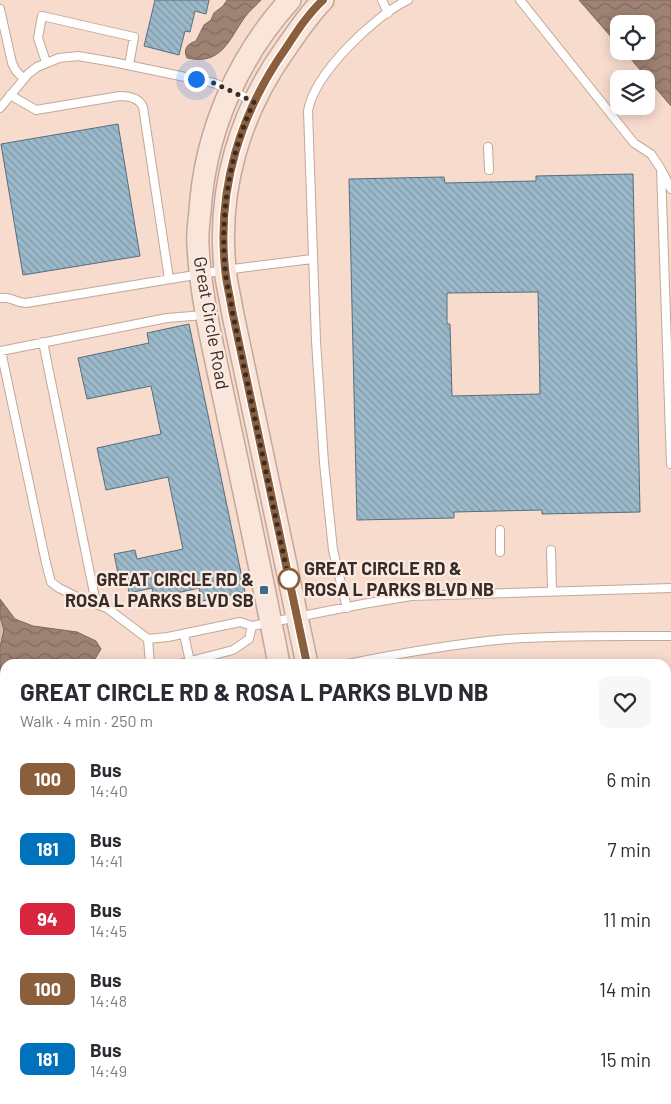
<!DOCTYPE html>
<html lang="en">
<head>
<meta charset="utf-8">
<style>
	body { margin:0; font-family:Barlow,sans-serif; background:#f7f7f7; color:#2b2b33; height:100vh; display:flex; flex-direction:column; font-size:19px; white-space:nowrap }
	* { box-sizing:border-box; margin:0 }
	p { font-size:16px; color:#7c7c81 }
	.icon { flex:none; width:28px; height:28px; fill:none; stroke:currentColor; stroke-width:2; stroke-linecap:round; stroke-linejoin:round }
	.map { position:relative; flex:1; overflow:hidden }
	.panel { position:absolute; left:0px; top:659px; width:671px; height:446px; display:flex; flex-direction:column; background:#fff; border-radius:15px 15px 0 0; box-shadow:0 2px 12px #0003 }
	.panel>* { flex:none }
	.badge { padding:0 10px; border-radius:8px; font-size:18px; line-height:32px }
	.buttons { position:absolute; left:610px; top:15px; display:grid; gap:10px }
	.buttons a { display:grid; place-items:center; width:45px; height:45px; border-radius:10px; background:#fff; box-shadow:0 2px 12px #0003; font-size:25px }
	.you { position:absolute; width:25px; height:25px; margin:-12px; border:4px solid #fff; border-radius:50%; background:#1a73e8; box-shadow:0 0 0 8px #1a73e833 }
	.map>.badge { position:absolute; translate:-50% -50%; box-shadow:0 0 0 2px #fff }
	.round { display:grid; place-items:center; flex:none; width:52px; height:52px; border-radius:10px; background:#f7f7f7 }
	.summary { display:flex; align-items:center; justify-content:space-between; height:85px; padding:0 20px }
	h1 { font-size:24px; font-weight:700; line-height:38px }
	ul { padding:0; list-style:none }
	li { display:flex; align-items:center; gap:15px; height:70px; padding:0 20px }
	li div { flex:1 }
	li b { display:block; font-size:19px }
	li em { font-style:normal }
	li .badge { min-width:55px; font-weight:700; text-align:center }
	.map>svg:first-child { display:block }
	.park { fill:url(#park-crowns) }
	.water { fill:url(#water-waves); stroke:#7f685c }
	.building { fill:url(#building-back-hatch); stroke:#566e7d; fill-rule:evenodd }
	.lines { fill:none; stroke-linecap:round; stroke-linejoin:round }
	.lane-casing { stroke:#c2a89a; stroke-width:10 }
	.secondary-casing { stroke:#c2a89a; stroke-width:24 }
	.lane { stroke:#fff; stroke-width:8 }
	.secondary { stroke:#f9e5da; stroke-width:21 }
	.line-casing { stroke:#fff; stroke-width:11 }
	.line { stroke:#8b5e3c; stroke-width:8 }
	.walk { stroke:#372c27; stroke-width:5; stroke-dasharray:0 9 }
	.stop-dot { fill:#fff; stroke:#8b5e3c; stroke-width:2.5 }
	.poi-dot { fill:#386c88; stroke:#fcebe2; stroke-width:2 }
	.labels { text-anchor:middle; stroke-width:4.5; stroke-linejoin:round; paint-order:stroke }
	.street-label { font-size:18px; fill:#372c27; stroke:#fcebe2 }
	.stop-label { font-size:18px; font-weight:bold; fill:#372c27; stroke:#fcebe2; text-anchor:start }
	.poi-label { font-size:18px; font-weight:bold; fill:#372c27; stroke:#fcebe2; text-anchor:end }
</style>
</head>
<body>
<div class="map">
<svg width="671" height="1104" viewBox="0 0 671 1104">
	<defs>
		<pattern id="park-crowns" width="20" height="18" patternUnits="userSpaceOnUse" patternTransform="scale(1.25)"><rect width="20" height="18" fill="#d2bdb2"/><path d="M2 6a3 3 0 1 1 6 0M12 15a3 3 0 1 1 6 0" fill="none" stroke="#ab9a91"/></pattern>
		<pattern id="water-waves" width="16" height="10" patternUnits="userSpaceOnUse" patternTransform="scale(1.25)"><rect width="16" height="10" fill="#9e8273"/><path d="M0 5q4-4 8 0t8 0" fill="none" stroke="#826b5e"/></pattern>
		<pattern id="building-back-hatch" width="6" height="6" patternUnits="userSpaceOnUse" patternTransform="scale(1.25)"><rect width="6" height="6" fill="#9bb9ca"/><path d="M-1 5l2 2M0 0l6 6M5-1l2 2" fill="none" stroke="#7f97a4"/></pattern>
	</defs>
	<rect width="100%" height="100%" fill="#f7dbcd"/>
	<path class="park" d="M0,607L14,636L5,664V1100H72V1104H0Z"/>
	<path class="water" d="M227,0H261C256,6 249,11 245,17C229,39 222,66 187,58C183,49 187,44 196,41L204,25L211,20L214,13L223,6Z
		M579,0H671V106L624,51H646V24H619V46Z
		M0,599L15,619L33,626L77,632L96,641L101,649L92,664H5V678L0,677V647L4,630L0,617Z
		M666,821L671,823V874L666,877Z"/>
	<path class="building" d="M155,0H209L206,14L195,11L190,32L185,31L179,55L144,46Z
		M118,124L140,256L23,275L1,144Z
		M633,174L640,512L542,514V510L454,512V518L357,520L349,179L444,177L445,183L536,181V176ZM538,292L540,394L452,396L450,324H447V293Z
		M189,324L245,592L202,601L199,588L154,598L152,588L129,593L126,576L119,578L114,554L135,550L137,559L183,549L168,477L106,490L97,448L161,434L151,386L87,399L78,358L149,343L147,333Z"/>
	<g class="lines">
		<g class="lane-casing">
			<path id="lane" d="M382,0L388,13
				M520,0L634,143L651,154L661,169L671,464
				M0,9L12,63L16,71L24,79
				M46,62L38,38L42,16L134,37L129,65
				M10,95L36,110L120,96C130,96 139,98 143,107L169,279
				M0,108L28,74L37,67L59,58L78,56L113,62L214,83L253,101
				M488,147L489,170
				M663,173L671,189
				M0,298C13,296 14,303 26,303L225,270L312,259
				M204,315L167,318L1,351L46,563L51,582L59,588L81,599L107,608L148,639L168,637L240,622L252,626L363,604L411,596L671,588
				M43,342L96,603
				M500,530V552
				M551,550L552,591
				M347,608L333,550L324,463L316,341L308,111C314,74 374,16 408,0
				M184,634L190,662
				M148,639L150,664
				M179,664L233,650L249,639L252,626
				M348,664C401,653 453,644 507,639C561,635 616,636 671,636
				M666,704L671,705
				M666,899L671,898
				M666,1029H671
				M666,1063L671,1062
				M197,1100L198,1104
				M324,1100V1104"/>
		</g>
		<g class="secondary-casing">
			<path id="secondary" d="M279,664C264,585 247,506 230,427C218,367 201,306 198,245C197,234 199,222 200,211C205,133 237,58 290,0
				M307,664L232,310C230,296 226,282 225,268C217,189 240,112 286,48C298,31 309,14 323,0
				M565,1100L567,1104
				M584,1100V1104"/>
		</g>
		<use href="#lane" class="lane"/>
		<use href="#secondary" class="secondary"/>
	</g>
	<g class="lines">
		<g class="line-casing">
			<path id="line" d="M307,664L232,310C230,296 226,282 225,268C217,189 240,113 286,48C297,31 308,14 323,0"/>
		</g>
		<use href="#line" class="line"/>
		<path class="walk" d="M196,79L214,83L254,102C230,153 220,211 225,268C226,282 230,296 232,310L289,581V579"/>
	</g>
	<circle class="stop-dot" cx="289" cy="579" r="10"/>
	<rect class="poi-dot" x="259" y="585" width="10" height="10" rx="2.5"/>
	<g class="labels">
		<g class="street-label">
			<text transform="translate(211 323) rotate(80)" y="6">Great Circle Road</text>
		</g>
		<g class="stop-label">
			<text x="304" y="575">GREAT CIRCLE RD &amp;<tspan x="304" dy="21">ROSA L PARKS BLVD NB</tspan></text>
		</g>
		<g class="poi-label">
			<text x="254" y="586">GREAT CIRCLE RD &amp;<tspan x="254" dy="21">ROSA L PARKS BLVD SB</tspan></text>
		</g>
	</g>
</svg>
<div class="buttons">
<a><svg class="icon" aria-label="locate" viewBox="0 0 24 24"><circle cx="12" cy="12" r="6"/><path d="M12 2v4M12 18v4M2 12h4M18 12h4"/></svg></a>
<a><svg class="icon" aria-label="layers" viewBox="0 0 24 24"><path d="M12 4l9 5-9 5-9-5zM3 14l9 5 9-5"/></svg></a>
</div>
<div class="you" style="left:196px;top:79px"></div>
<section class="panel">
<div class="summary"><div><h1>GREAT CIRCLE RD &amp; ROSA L PARKS BLVD NB</h1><p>Walk · 4 min · 250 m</p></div><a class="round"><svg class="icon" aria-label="heart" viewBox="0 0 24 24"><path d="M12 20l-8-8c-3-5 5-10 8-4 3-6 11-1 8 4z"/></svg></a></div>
<ul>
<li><span class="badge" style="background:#8b5e3c;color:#fff">100</span><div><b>Bus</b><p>14:40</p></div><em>6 min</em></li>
<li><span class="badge" style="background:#0072bc;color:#fff">181</span><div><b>Bus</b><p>14:41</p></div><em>7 min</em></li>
<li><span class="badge" style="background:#d7263d;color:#fff">94</span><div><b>Bus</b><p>14:45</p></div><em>11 min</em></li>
<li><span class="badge" style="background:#8b5e3c;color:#fff">100</span><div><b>Bus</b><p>14:48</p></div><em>14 min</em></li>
<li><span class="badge" style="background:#0072bc;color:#fff">181</span><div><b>Bus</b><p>14:49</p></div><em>15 min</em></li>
</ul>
</section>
</div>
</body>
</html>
